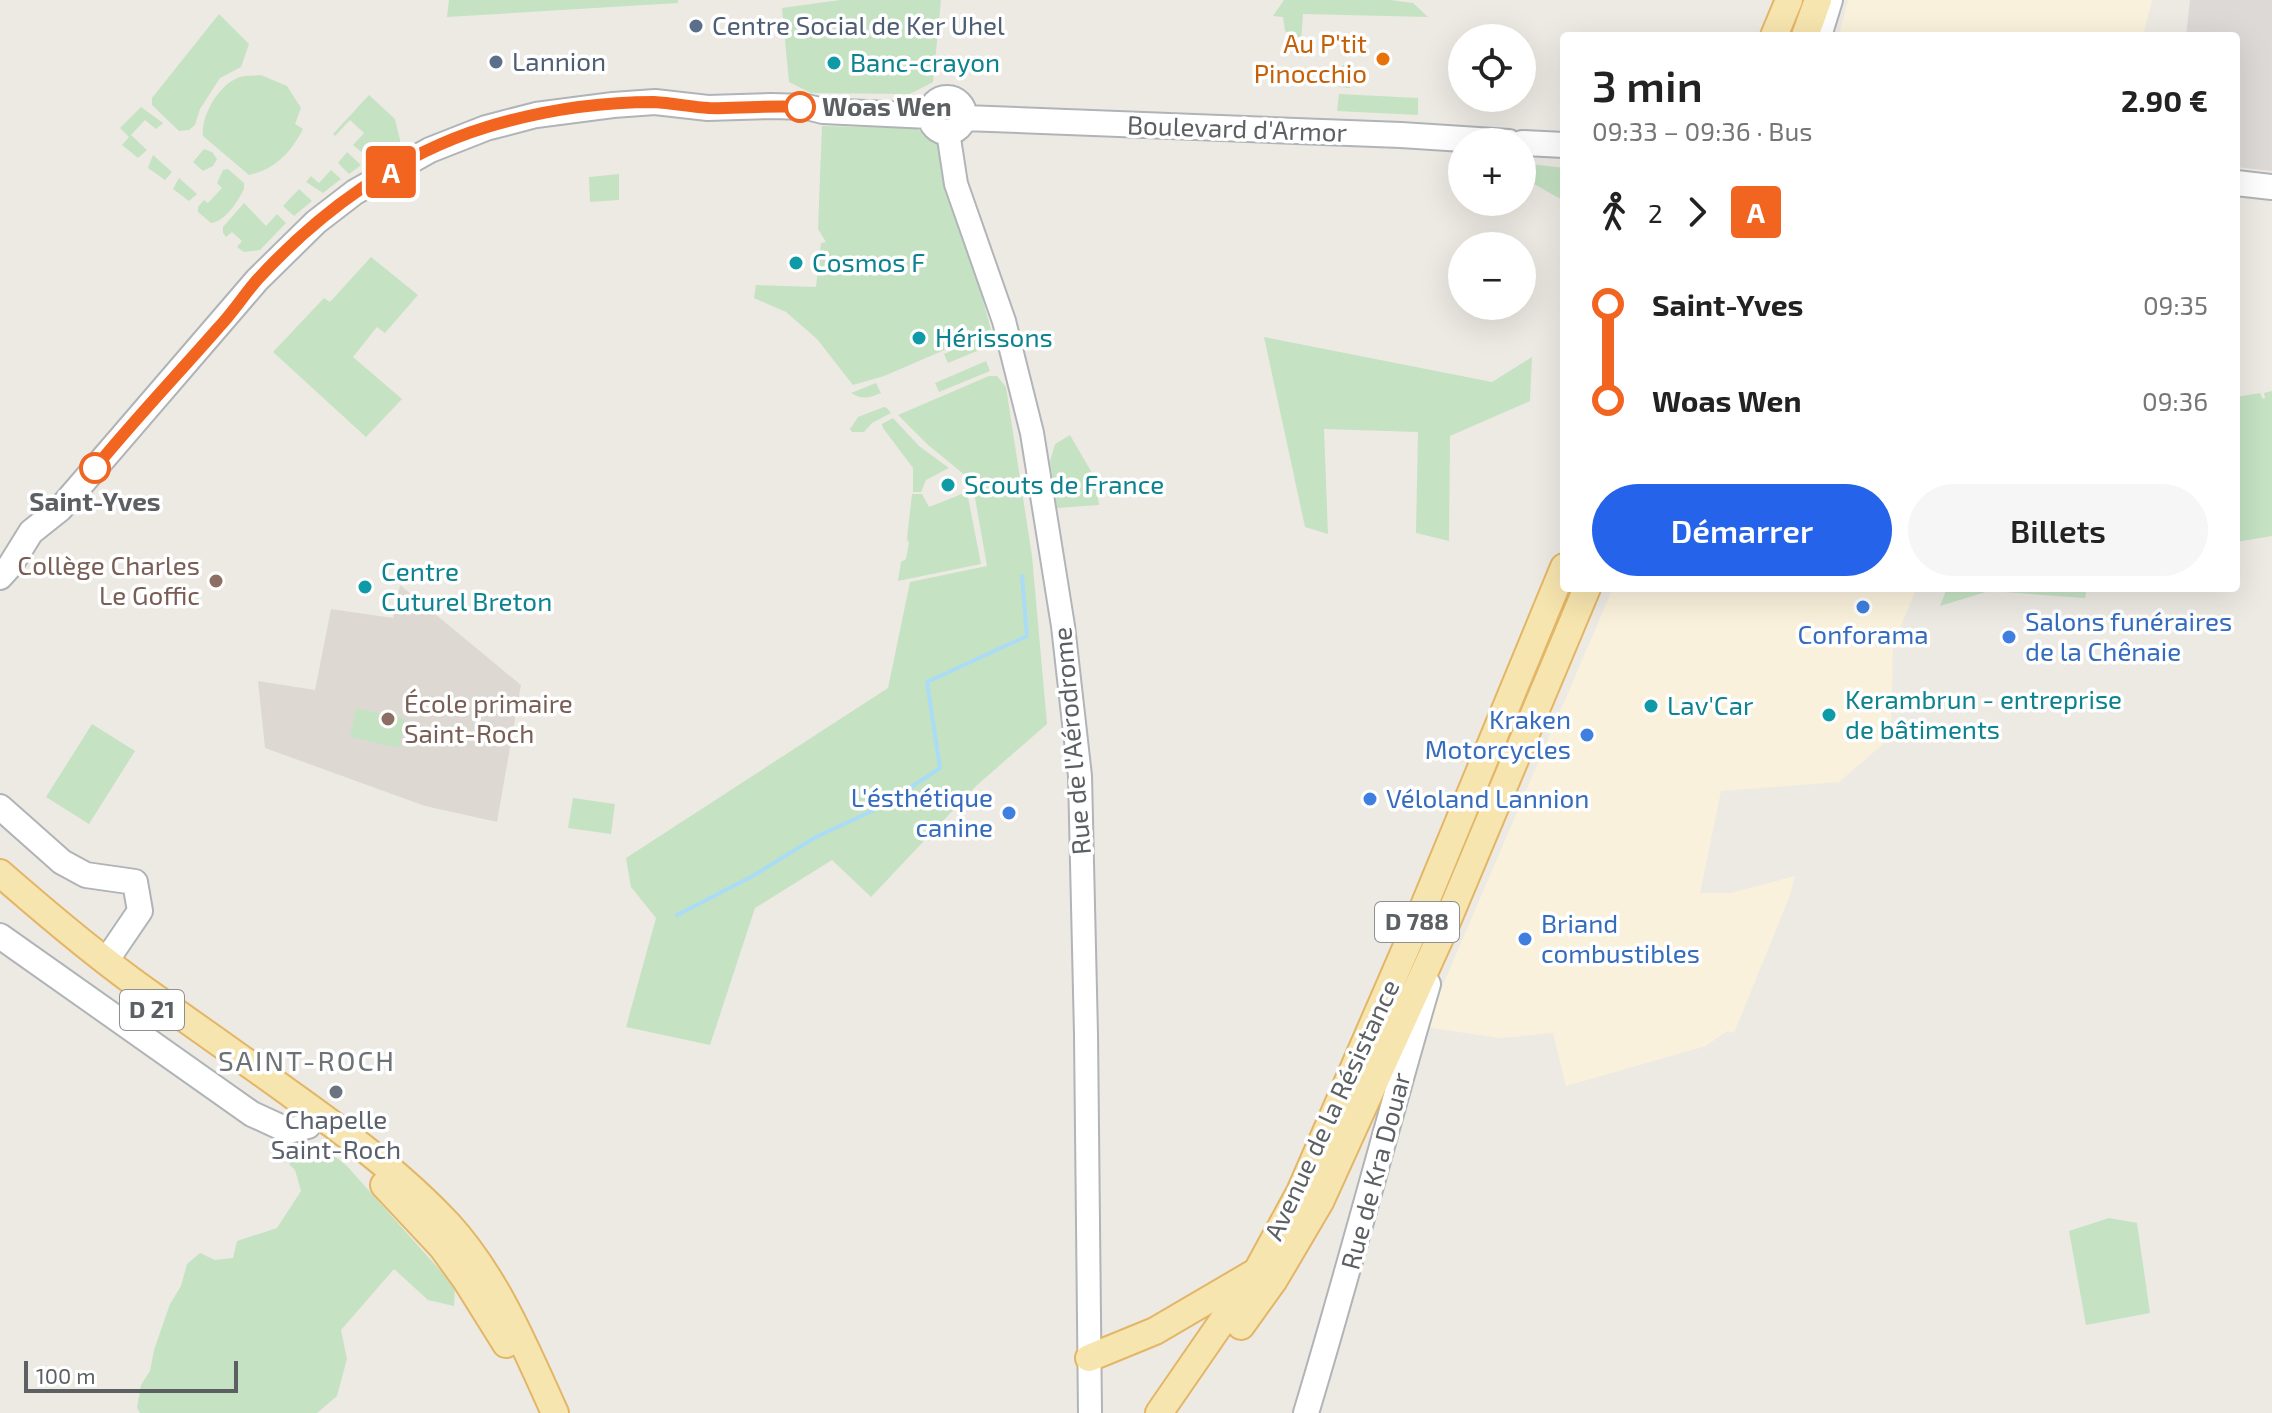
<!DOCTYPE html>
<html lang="fr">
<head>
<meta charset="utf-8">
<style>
	body { margin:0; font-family:"Exo 2",sans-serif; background:#f6f6f6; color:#222; height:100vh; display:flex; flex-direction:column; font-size:30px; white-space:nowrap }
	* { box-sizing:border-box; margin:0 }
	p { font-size:26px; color:#767676 }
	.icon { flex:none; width:44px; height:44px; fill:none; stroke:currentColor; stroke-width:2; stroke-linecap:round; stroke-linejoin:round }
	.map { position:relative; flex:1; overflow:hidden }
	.sheet { position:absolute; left:1560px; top:32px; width:680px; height:560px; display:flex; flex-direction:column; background:#fff; border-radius:8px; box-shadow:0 8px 32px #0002 }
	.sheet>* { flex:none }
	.badge { padding:0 16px; border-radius:6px; font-size:28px; line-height:52px }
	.buttons { position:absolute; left:1448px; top:24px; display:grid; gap:16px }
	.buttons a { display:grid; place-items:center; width:88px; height:88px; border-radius:50%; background:#fff; box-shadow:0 8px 32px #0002; font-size:40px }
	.scale { position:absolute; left:24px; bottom:20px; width:214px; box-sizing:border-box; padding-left:8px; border:4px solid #5c6063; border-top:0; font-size:22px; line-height:28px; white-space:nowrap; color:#5c6063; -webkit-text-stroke:6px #fff; paint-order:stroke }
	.map>.badge { position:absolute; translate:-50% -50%; box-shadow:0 0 0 4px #fff }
	.legs { display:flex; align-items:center; gap:12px; height:88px; padding:0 32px; font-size:26px }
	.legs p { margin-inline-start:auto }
	.overview { display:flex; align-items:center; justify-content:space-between; height:136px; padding:0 32px }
	h1 { font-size:44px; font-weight:600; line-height:60px }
	.primary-button { display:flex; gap:16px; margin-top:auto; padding:16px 32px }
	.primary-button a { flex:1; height:92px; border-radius:48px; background:#2563eb; color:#fff; font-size:32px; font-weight:600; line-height:92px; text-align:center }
	.primary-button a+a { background:#f6f6f6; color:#222 }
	ul { padding:0 32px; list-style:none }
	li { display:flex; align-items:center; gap:28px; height:96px; font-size:30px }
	li i { display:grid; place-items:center; width:12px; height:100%; margin:0 10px; background:currentColor }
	li i::after { content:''; width:20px; height:20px; margin:-10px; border:6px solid; border-radius:50%; background:#fff }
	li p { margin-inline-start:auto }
	li:first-child i { background:linear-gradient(#0000 50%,currentColor 0) }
	li:last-child i { background:linear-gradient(currentColor 50%,#0000 0) }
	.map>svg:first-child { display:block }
	.commercial { fill:#faf1dc }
	.industrial { fill:#dcd9d6 }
	.education { fill:#ddd9d2 }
	.green { fill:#c5e2c3 }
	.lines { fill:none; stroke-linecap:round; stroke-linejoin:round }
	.stream { stroke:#abdcf6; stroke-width:4 }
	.tertiary-casing { stroke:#b1b4b8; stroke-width:26 }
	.secondary-casing { stroke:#b0b4b7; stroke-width:28 }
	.primary-casing { stroke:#e3b667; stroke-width:30 }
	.tertiary { stroke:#fff; stroke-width:22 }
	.secondary { stroke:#fff; stroke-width:24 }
	.primary { stroke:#f7e5af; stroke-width:26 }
	.line-1-casing { stroke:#fff; stroke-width:18 }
	.line-1 { stroke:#f26521; stroke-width:12 }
	.service-dot { fill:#5c6f8a; stroke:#fff; stroke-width:3 }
	.food-dot { fill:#e8710a; stroke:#fff; stroke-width:3 }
	.culture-dot { fill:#0f9aa8; stroke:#fff; stroke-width:3 }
	.stop-1-dot { fill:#fff; stroke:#f26521; stroke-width:4 }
	.education-dot { fill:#8d6e63; stroke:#fff; stroke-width:3 }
	.shop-dot { fill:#3f7fe0; stroke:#fff; stroke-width:3 }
	.worship-dot { fill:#6b7280; stroke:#fff; stroke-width:3 }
	.labels { text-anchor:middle; stroke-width:7; stroke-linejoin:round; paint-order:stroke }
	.shield { fill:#fff; stroke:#8d9092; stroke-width:2 }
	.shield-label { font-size:24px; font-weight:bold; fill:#5c6063 }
	.service-label { font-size:26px; fill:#4e5e75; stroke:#fff; text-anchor:start }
	.food-label { font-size:26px; fill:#c56008; stroke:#fff; text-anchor:end }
	.culture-label { font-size:26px; fill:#0d838f; stroke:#fff; text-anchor:start }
	.stop-label { font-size:26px; font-weight:bold; fill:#5c6063; stroke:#fff; text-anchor:start }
	.street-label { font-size:26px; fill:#5c6063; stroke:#fff }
	.education-label { font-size:26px; fill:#785e54; stroke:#fff; text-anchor:end }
	.shop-label { font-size:26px; fill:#366cbe; stroke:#fff; text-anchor:start }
	.worship-label { font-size:26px; fill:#5b616d; stroke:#fff }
	.neighbourhood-label { font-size:28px; letter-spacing:2px; fill:#6d7275; stroke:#fff }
</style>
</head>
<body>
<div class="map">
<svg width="2272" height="1413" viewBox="0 0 2272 1413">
	<rect width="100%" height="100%" fill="#edeae4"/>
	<path class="commercial" d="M1848,0H2152L2143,36H1839Z
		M1613,588H1917L1893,644L1891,728L1882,745L1839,782L1721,791L1700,893H1731L1795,876L1790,895L1734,1033L1727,1031L1706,1046L1566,1086L1553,1033L1500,1038L1425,1027Z"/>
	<path class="industrial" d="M2190,0H2272V171L2236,167V36H2186Z"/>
	<path class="education" d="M400,585L521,685L497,822L425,806L265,748L258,681L315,690L331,609L393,618Z"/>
	<path class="green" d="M449,0H678V3L447,17Z
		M840,0H941L933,82L910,94L811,93L789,82L782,8Z
		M1284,0H1390L1413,3L1428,17L1303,14L1300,57L1296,56V37L1285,31L1283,17L1273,16Z
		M219,14L249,44L241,67L220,78L200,109L195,125L189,130L179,131L152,105V98Z
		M1346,63H1353L1350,88L1339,87L1340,68Z
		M261,75L287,86L301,108L295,124L303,129C291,152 276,169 249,175L203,136C201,115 219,84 240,77C246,75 255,76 261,75Z
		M1339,94L1418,98V115L1337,111Z
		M369,95L395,119L401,144L371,160L353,145L364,133L350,120L335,136L333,134Z
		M141,107L163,123L156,129L145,120L131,135L147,150L138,158L122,145L129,137L120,128Z
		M822,126L916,128L942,147L991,330L884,376L853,385L817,339L786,312L754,298L756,285L816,287L821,243L826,242L818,229Z
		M204,149L212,152L217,159L213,166L203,171L193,162Z
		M347,152L361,165L349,174L338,163Z
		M153,155L172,172L165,180L148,168Z
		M1522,163L1564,168V201L1522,177Z
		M228,169L244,183V189C238,201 226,221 211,223L198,212V207L204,200L208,203L222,188L217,183L223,170Z
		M331,170L341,179L323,193L306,182L311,176L319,183Z
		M619,174V200L590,202L589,177Z
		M179,178L197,194L189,201L173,189Z
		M299,189L312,201L294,216L283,206Z
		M244,203L266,226L277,214L286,223L260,250L244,252L237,247L242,241L232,232L226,237L223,233V227Z
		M371,257L418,295L385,333L377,327L353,357L402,399L366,437L273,352L324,298L330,302Z
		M1264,337L1492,382L1532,357L1530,401L1450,436L1449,541L1416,533L1418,432L1324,429L1328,534L1305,527Z
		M977,339L982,349L948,363L944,354Z
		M986,361L990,371L939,392L935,383Z
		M989,376H997L1006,387L1032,556L1047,724L976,786L871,897L832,860L755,908L710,1045L626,1027L656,918L631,887L626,858L888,688L910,582L987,566L972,481L927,444L898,415Z
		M876,383L881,393C869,398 862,400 851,393Z
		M2272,391V536L2236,542V397L2260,393L2263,399L2265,398L2264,393Z
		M884,407L887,408L891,413L872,423L864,432H852L850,429L858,417Z
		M893,418L919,446L949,468L926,480L921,492H913V468L883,428L882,424Z
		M1070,435L1096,480L1099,505L1057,508L1050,461L1055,444Z
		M967,492L981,564L898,581L901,562L906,559L909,543L907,539L912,494H922L929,507Z
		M1947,588H2087L2085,598L1989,591L1940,606Z
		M356,708L405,719L399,748L350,737Z
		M92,724L135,751L89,824L46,797Z
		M573,798L615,804L611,834L568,828Z
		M317,1143L346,1165L455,1287L454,1306L428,1300L394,1269L341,1330L347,1359L337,1396L317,1413H140L137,1408L141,1385L150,1371L154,1350L170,1304L181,1286L187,1264L200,1253L215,1260L233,1258L237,1241L277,1228L301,1191L295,1170L289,1164L293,1152Z
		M2109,1218L2137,1223L2150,1313L2086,1325L2069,1231Z"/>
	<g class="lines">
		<path class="stream" d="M677,915L751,877L816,837L881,807L940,768L927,682L1027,636L1022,576"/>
		<g class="tertiary-casing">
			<path id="tertiary" d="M948,132L956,184L1004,321L1032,433L1063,626L1080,776L1086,1034L1090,1413"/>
		</g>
		<g class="secondary-casing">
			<path id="secondary" d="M1819,36L1830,0
				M930 115a17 17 0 1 1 34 0a17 17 0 1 1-34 0Z
				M964,118L1401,135L1509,142
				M1522,143L1564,145
				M2236,183L2272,187
				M0,577L10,566L31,532L60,509L257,280L316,222L355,192L430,150L486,128L536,115L613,105L655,102L708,108L771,106L807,107L823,111L930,116
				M0,807L62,862L86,875L135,882L140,911L106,961
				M0,936L252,1114L289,1131L308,1126
				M1306,1413C1349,1271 1386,1127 1428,984"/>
		</g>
		<g class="primary-casing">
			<path id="primary" d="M1774,36L1789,0
				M1805,36L1818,0
				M0,873C47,914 95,955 146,991C197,1027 248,1063 299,1100C352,1138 403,1176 448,1224C497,1278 525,1347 555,1413
				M384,1185L442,1247L466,1280L506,1344
				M1241,1326L1274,1280L1320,1202L1444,929L1587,588
				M1089,1358L1155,1331L1254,1273
				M1159,1413L1257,1271L1300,1192L1419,918L1564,567"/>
		</g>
		<use href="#tertiary" class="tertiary"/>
		<use href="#secondary" class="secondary"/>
		<use href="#primary" class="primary"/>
	</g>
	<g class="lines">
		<g class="line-1-casing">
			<path id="line-1" d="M95,468C135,419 178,374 219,327C233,312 244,295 257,280C319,212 398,154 487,127C540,111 599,102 654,102C673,103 691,107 709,108C739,109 769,105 800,107"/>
		</g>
		<use href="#line-1" class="line-1"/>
	</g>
	<g class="service-dot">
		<circle cx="696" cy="26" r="8"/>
		<circle cx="496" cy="62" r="8"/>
	</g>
	<circle class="food-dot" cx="1383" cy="59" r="8"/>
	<g class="culture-dot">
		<circle cx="834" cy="63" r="8"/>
		<circle cx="796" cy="263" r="8"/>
		<circle cx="919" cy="338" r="8"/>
		<circle cx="948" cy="485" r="8"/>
		<circle cx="365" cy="587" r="8"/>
		<circle cx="1651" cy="706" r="8"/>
		<circle cx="1829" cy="715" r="8"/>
	</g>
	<g class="stop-1-dot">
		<circle cx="800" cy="107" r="14"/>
		<circle cx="95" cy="468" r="14"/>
	</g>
	<g class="education-dot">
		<circle cx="216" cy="581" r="8"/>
		<circle cx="388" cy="719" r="8"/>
	</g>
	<g class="shop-dot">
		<circle cx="1863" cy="607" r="8"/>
		<circle cx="2009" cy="637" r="8"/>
		<circle cx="1587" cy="735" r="8"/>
		<circle cx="1370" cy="799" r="8"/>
		<circle cx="1009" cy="813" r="8"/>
		<circle cx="1525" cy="939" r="8"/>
	</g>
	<circle class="worship-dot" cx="336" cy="1092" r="8"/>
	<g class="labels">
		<g class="shield">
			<rect x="1375" y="902" width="84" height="40" rx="6"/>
			<rect x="120" y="990" width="64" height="40" rx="6"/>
		</g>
		<g class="shield-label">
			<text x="1417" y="930">D 788</text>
			<text x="152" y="1018">D 21</text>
		</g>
		<g class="service-label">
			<text x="712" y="35">Centre Social de Ker Uhel</text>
			<text x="512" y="71">Lannion</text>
		</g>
		<g class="food-label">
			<text x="1367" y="53">Au P'tit<tspan x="1367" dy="30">Pinocchio</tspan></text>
		</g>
		<g class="culture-label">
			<text x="850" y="72">Banc-crayon</text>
			<text x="812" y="272">Cosmos F</text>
			<text x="935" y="347">Hérissons</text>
			<text x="964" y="494">Scouts de France</text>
			<text x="381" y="581">Centre<tspan x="381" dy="30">Cuturel Breton</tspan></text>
			<text x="1845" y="709">Kerambrun - entreprise<tspan x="1845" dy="30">de bâtiments</tspan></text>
			<text x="1667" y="715">Lav'Car</text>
		</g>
		<g class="stop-label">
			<text x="822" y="116">Woas Wen</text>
			<text x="95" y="511" text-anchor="middle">Saint-Yves</text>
		</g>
		<g class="street-label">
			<text transform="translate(1237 129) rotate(2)" y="9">Boulevard d'Armor</text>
			<text transform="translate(1072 741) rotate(-95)" y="9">Rue de l'Aérodrome</text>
			<text transform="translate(1332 1110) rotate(-65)" y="9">Avenue de la Résistance</text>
			<text transform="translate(1376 1171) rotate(-75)" y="9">Rue de Kra Douar</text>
		</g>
		<g class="education-label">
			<text x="200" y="575">Collège Charles<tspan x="200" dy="30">Le Goffic</tspan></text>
			<text x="404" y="713" text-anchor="start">École primaire<tspan x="404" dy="30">Saint-Roch</tspan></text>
		</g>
		<g class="shop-label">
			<text x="2025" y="631">Salons funéraires<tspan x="2025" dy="30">de la Chênaie</tspan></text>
			<text x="1863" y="644" text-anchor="middle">Conforama</text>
			<text x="1571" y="729" text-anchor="end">Kraken<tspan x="1571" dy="30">Motorcycles</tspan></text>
			<text x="993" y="807" text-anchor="end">L'ésthétique<tspan x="993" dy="30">canine</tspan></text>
			<text x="1386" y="808">Véloland Lannion</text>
			<text x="1541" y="933">Briand<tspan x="1541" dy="30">combustibles</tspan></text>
		</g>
		<g class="worship-label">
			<text x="336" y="1129">Chapelle<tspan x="336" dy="30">Saint-Roch</tspan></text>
		</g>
		<g class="neighbourhood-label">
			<text x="307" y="1071">SAINT-ROCH</text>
		</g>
	</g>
</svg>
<div class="buttons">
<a><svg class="icon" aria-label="locate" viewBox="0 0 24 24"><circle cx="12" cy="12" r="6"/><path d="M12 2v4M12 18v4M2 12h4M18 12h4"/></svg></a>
<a>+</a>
<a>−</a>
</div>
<div class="scale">100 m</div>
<b class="badge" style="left:391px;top:172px;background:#f26521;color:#fff">A</b>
<section class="sheet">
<div class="overview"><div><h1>3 min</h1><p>09:33 – 09:36 · Bus</p></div><b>2.90 €</b></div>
<div class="legs"><svg class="icon" aria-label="walk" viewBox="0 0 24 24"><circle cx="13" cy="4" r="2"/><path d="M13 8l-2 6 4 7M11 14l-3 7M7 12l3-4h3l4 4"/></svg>2<svg class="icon" aria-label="forward" viewBox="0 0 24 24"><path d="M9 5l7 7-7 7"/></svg><b class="badge" style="background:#f26521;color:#fff">A</b></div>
<ul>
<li><i style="color:#f26521"></i><b>Saint-Yves</b><p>09:35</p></li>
<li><i style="color:#f26521"></i><b>Woas Wen</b><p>09:36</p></li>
</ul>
<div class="primary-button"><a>Démarrer</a><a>Billets</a></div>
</section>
</div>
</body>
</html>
